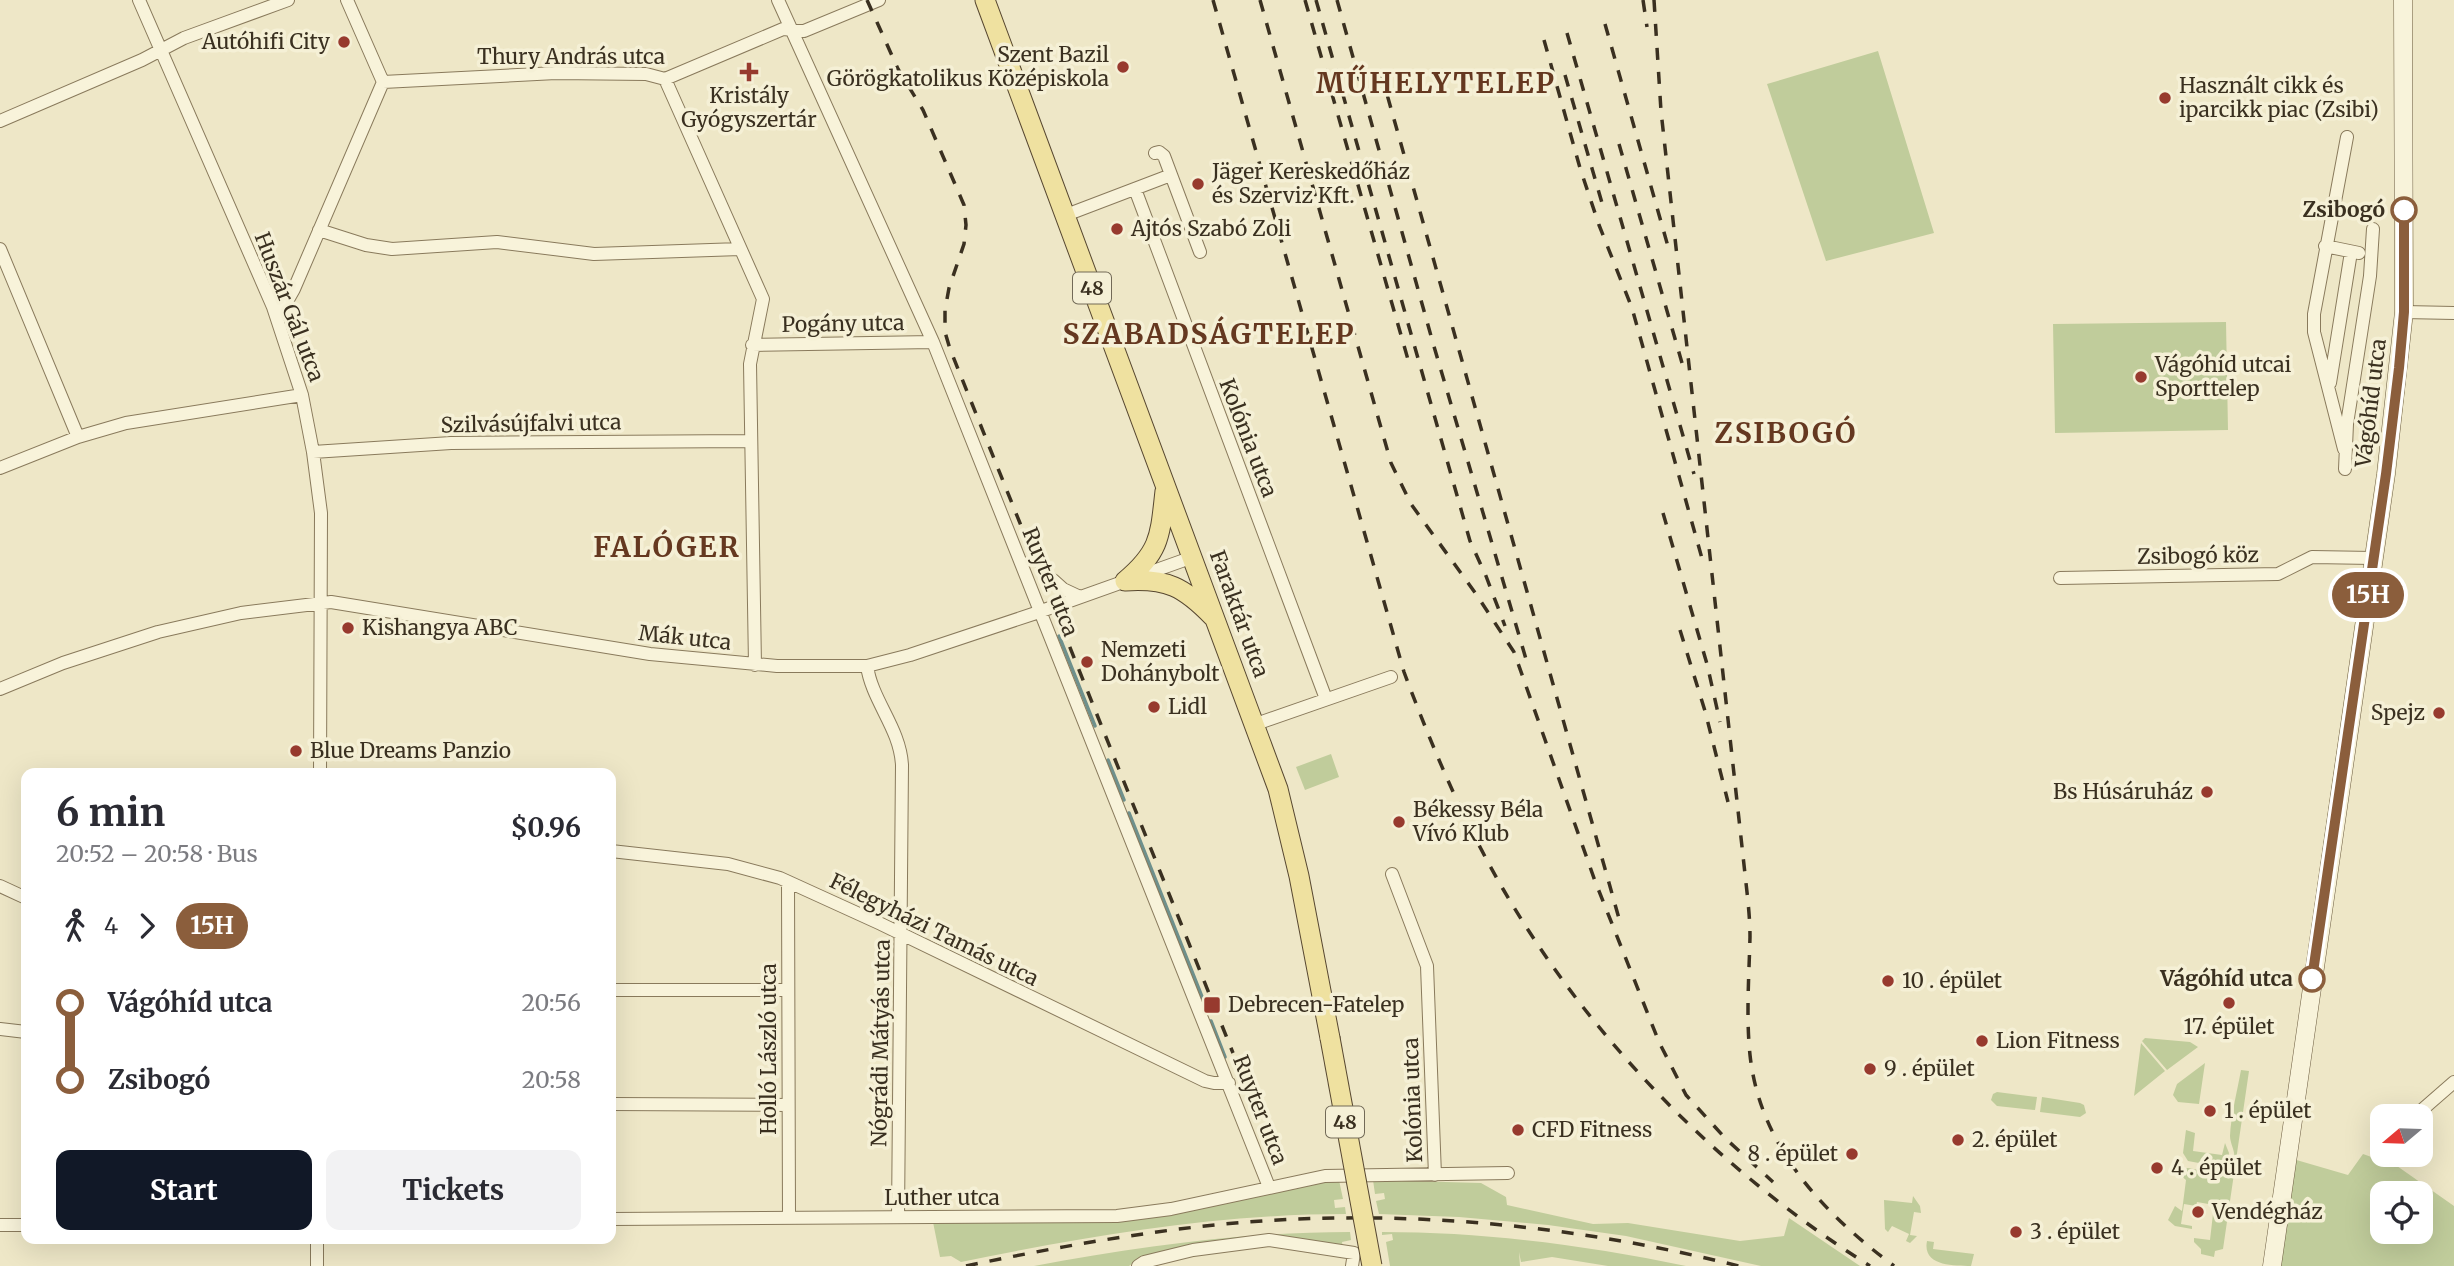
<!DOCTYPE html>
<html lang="en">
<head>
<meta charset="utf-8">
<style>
	body { margin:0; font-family:Merriweather,serif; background:#f2f2f3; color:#2b2b33; height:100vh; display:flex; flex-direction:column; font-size:26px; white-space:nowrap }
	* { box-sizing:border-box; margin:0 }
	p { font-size:23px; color:#7c7c81 }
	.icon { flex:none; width:38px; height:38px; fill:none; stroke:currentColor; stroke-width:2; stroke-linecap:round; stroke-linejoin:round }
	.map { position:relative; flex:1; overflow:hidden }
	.panel { position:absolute; left:21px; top:768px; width:595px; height:476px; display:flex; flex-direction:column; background:#fff; border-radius:14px; box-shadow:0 7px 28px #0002 }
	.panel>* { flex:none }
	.badge { padding:0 14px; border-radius:23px; font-size:24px; line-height:46px }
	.needle { width:46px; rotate:251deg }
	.buttons { position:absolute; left:2370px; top:1104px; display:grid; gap:14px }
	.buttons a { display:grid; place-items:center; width:63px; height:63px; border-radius:14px; background:#fff; box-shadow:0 7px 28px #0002; font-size:35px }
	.map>.badge { position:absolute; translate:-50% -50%; box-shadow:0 0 0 4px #fff }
	.legs { display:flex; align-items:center; gap:10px; height:77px; padding:0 35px; font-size:23px }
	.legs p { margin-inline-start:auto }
	.summary { display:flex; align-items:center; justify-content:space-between; height:119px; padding:0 35px }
	h1 { font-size:38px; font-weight:700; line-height:52px }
	.primary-button { display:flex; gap:14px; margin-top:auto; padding:14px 35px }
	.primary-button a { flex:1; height:80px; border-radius:14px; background:#111827; color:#fff; font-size:28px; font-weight:700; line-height:80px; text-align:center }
	.primary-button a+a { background:#f2f2f3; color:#2b2b33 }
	ul { padding:0 35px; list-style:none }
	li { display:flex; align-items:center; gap:24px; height:77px; font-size:26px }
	li i { display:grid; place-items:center; width:10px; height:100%; margin:0 9px; background:currentColor }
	li i::after { content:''; width:18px; height:18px; margin:-9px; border:5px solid; border-radius:50%; background:#fff }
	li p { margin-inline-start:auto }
	li:first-child i { background:linear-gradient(#0000 50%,currentColor 0) }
	li:last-child i { background:linear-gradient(currentColor 50%,#0000 0) }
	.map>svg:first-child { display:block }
	.green { fill:#c0cc9b; fill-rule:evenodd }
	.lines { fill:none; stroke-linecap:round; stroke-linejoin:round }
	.stream { stroke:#6e908c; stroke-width:3.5 }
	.minor-casing { stroke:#897a5c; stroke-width:14 }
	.secondary-casing { stroke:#6b5b3f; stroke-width:19 }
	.primary-casing { stroke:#574730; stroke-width:21 }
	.minor { stroke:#f8f3da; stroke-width:12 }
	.secondary { stroke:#f8f3da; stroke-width:18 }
	.primary { stroke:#efe1a0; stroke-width:19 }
	.rail { stroke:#3a3020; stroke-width:3.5; stroke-dasharray:12 12; stroke-linecap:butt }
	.primary-bridge-casing { stroke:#574730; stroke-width:21; stroke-linecap:butt }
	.primary-bridge { stroke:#efe1a0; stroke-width:19 }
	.line-1-casing { stroke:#fff; stroke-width:16 }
	.line-1 { stroke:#8b5e3c; stroke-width:10 }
	.poi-dot { fill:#973a2e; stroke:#f5f0d6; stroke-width:2.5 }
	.stop-1-dot { fill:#fff; stroke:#8b5e3c; stroke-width:3.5 }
	.labels { text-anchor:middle; stroke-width:7; stroke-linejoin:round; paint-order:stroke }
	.shield { fill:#f5f0d6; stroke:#726a57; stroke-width:2 }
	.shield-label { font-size:19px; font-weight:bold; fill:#3a3020 }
	.poi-label { font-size:21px; fill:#3a3020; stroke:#f5f0d6; text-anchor:start }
	.street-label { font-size:21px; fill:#3a3020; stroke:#f5f0d6 }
	.stop-label { font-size:21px; font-weight:bold; fill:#3a3020; stroke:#f5f0d6; text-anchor:end }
	.district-label { font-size:28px; font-weight:bold; letter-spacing:2px; fill:#653820; stroke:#f5f0d6 }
</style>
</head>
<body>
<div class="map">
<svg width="2454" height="1266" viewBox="0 0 2454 1266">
	<rect width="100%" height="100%" fill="#eee7c7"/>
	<path class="green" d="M1878,51L1934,233L1826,261L1767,84Z
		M2226,322L2228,430L2055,433L2053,324Z
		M1331,754L1339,777L1305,790L1296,767Z
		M2145,1038L2190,1042L2198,1047L2167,1070L2142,1041Z
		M2141,1043L2165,1071L2134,1096Z
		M2205,1063L2199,1104L2178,1102L2173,1095L2177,1084Z
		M2241,1070L2249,1071L2223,1249L2215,1251L2214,1257L2201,1254V1249L2194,1242V1238L2210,1240L2214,1205L2197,1202L2196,1206L2184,1204L2181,1224L2192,1226V1229L2175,1226L2168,1220L2175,1206L2182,1211L2186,1180L2179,1174L2187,1168C2199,1169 2219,1177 2230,1167C2240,1157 2230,1146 2230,1136C2231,1115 2237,1092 2241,1070Z
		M1997,1092L2037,1097L2035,1110L1997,1106L1991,1100L1993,1094Z
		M2042,1097L2080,1103L2084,1105L2086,1113L2080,1117L2040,1112Z
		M2186,1130L2195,1133L2193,1151L2222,1155L2225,1143L2229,1153L2227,1162L2215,1166L2188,1161L2183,1153Z
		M2363,1154L2397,1166L2454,1206V1266H2278L2293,1159L2348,1175ZM2382,1194H2420V1232H2382Z
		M1339,1180L1343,1199L1334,1200L1335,1208L1345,1207L1346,1214C1216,1214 1088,1236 961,1262L951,1256L940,1257L933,1222H1045Z
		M1373,1180L1481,1183L1506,1197L1507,1205L1593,1224L1628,1223L1740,1241L1784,1236L1789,1218L1860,1266H1761L1626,1236L1548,1225L1459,1217L1379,1214L1376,1201L1385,1199L1384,1193L1375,1194Z
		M1913,1196L1920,1206L1921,1213L1914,1212L1910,1235L1917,1236L1910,1243L1906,1241L1909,1234L1892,1226L1888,1232L1885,1229L1884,1200L1912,1203Z
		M1350,1232L1351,1240L1342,1242L1343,1248L1268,1236L1138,1259L1129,1266H1034C1139,1246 1243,1232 1350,1232Z
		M1382,1232C1484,1232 1586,1245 1686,1266H1608L1552,1257L1521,1262L1519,1252L1520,1266H1390L1386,1242L1393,1240L1392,1234L1382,1235Z
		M1927,1241L1934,1242L1933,1249L1974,1254L1971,1266C1953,1266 1922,1266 1927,1241Z"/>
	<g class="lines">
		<path class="stream" d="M1059,636L1095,726
			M1108,760L1124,800
			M1129,813L1208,1012
			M1211,1021L1225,1057"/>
		<g class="minor-casing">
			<path id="minor" d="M139,0L273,307L302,395L313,452L321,513L320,774
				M778,0L933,342L1269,1187
				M665,79L763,299L750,364L755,665
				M383,82L556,73L646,74L665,79L783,29L804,31L879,0
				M0,121L142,60L184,38L288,0
				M1155,153L1159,152L1164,156L1200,252
				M1135,189L1326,699
				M1066,215L1171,175
				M319,230L366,245L392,249L497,242L594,254L740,249
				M2325,246L2359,253
				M0,249L78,437
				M2404,312L2454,313
				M277,319L294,289L383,82L347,0
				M752,345L933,342
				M2330,383L2351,252
				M2344,449L2314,332V314L2347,137
				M313,452L451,443L750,441
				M0,468L78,437L126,423L302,395
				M2345,469L2347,424L2370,276L2373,229
				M2060,578L2278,574L2312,557L2373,558
				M1053,580L1063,589L1080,597
				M867,666C872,701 900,728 902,765L898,1217
				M0,689L63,663L158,632L241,613L331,602L650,654L777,666H867L910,655L1033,614L1193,557
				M1256,724L1391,677
				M611,851L728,864L780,878L881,924L1205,1081L1214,1083H1229
				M1392,874L1427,966L1435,1175
				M788,882L789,1217
				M0,886L26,898
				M611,990H788
				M0,1029L26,1032
				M611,1104L788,1105
				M2415,1116L2454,1082
				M2379,1147L2382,1145
				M611,1219L1117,1216L1171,1209L1325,1176L1508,1173
				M0,1225H26
				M317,1266V1239
				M1138,1266L1144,1262L1193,1250L1269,1240L1354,1253L1352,1266"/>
		</g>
		<g class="secondary-casing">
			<path id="secondary" d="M2272,1266L2386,474L2404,312L2403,0"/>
		</g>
		<g class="primary-casing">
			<path id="primary" d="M985,0L1278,789L1299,876L1330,1038
				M1125,581C1161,551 1160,535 1165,491
				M1125,581C1167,578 1184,587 1213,617"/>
		</g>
		<use href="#minor" class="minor"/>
		<use href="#secondary" class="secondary"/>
		<use href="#primary" class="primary"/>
		<path class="rail" d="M867,0L898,69L923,110L964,205L966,225L964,244L949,288L945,310V332L950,349L1233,1053
			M1213,0L1404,672C1432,747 1463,820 1503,889C1592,1042 1721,1172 1870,1266
			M1260,0L1391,463L1411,504L1476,594L1514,652L1595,881L1659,1042L1686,1095L1725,1138L1773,1182
			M1305,0L1409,363
			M1316,0L1470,541L1486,576L1505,626
			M1337,0L1433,343L1526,659
			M1643,0L1647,27
			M1654,0L1661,111L1746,883C1748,901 1750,919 1750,937C1749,977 1746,1016 1750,1055C1760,1147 1823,1213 1894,1266
			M1605,24L1669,250
			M1567,33L1694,474
			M1544,40L1580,168L1599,225L1632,308L1703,562
			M1381,73L1620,922
			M1565,75L1602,203
			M1619,144L1682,363
			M1663,513L1707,664L1720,722
			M1680,630L1705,711L1728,802
			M966,1266C1042,1250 1119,1236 1196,1227C1377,1206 1564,1222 1739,1266"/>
		<g class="primary-bridge-casing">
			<path id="primary-bridge" d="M1330,1038L1372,1266"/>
		</g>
		<use href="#primary-bridge" class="primary-bridge"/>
	</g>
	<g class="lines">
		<g class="line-1-casing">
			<path id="line-1" d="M2312,979L2386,474L2399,368L2404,312V210"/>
		</g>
		<use href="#line-1" class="line-1"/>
	</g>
	<g class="poi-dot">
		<circle cx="344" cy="42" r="7"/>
		<circle cx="1123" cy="67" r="7"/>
		<path d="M745.5 61.5h7v7h7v7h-7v7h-7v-7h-7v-7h7z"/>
		<circle cx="2165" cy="98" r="7"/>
		<circle cx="1198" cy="184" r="7"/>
		<circle cx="1117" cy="229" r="7"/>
		<circle cx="2141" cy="377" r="7"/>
		<circle cx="348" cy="628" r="7"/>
		<circle cx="1087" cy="662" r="7"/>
		<circle cx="1154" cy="707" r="7"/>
		<circle cx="2439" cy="713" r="7"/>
		<circle cx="296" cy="751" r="7"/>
		<circle cx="2207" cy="792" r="7"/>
		<circle cx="1399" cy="822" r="7"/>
		<circle cx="1888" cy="981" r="7"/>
		<circle cx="2229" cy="1003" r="7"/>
		<rect x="1203" y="996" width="18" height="18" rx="3.5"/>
		<circle cx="1982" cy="1041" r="7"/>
		<circle cx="1870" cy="1069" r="7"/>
		<circle cx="2210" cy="1111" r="7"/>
		<circle cx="1518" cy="1130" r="7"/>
		<circle cx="1958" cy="1140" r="7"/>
		<circle cx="1852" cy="1154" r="7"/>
		<circle cx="2157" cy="1168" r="7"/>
		<circle cx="2198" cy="1212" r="7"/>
		<circle cx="2016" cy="1232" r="7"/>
	</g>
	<g class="stop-1-dot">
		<circle cx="2404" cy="210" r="12"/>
		<circle cx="2312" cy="979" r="12"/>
	</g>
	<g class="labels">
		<g class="shield">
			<rect x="1073" y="272.5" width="38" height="31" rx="5"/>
			<rect x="1326" y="1106.5" width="38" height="31" rx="5"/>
		</g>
		<g class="shield-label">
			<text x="1092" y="295">48</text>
			<text x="1345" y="1129">48</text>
		</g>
		<g class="poi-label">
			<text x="330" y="49" text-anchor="end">Autóhifi City</text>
			<text x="1109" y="62" text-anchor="end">Szent Bazil<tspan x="1109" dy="24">Görögkatolikus Középiskola</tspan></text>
			<text x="2179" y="93">Használt cikk és<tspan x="2179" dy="24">iparcikk piac (Zsibi)</tspan></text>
			<text x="749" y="103" text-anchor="middle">Kristály<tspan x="749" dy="24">Gyógyszertár</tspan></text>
			<text x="1212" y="179">Jäger Kereskedőház<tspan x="1212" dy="24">és Szerviz Kft.</tspan></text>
			<text x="1131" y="236">Ajtós Szabó Zoli</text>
			<text x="2155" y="372">Vágóhíd utcai<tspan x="2155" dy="24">Sporttelep</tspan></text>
			<text x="362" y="635">Kishangya ABC</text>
			<text x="1101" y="657">Nemzeti<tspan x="1101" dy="24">Dohánybolt</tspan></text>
			<text x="1168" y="714">Lidl</text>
			<text x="2425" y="720" text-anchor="end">Spejz</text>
			<text x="310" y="758">Blue Dreams Panzio</text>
			<text x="2193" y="799" text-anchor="end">Bs Húsáruház</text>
			<text x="1413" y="817">Békessy Béla<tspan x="1413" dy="24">Vívó Klub</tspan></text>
			<text x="1902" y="988">10 . épület</text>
			<text x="1228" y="1012">Debrecen-Fatelep</text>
			<text x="2229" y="1034" text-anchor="middle">17. épület</text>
			<text x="1996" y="1048">Lion Fitness</text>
			<text x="1884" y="1076">9 . épület</text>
			<text x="2224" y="1118">1 . épület</text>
			<text x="1532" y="1137">CFD Fitness</text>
			<text x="1972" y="1147">2. épület</text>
			<text x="1838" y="1161" text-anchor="end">8 . épület</text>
			<text x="2171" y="1175">4 . épület</text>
			<text x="2212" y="1219">Vendégház</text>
			<text x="2030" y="1239">3 . épület</text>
		</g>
		<g class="street-label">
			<text x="571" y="64">Thury András utca</text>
			<text transform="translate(289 307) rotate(69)" y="7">Huszár Gál utca</text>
			<text transform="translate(843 324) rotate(-1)" y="7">Pogány utca</text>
			<text transform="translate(2371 403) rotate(-83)" y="7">Vágóhíd utca</text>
			<text transform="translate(531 424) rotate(-1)" y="7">Szilvásújfalvi utca</text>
			<text transform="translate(1248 438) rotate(69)" y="7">Kolónia utca</text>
			<text transform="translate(2198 556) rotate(-1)" y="7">Zsibogó köz</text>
			<text transform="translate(1050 582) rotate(68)" y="7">Ruyter utca</text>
			<text transform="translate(1239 614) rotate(70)" y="7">Faraktár utca</text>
			<text transform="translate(685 638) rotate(6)" y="7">Mák utca</text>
			<text transform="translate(934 930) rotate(26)" y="7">Félegyházi Tamás utca</text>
			<text transform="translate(881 1043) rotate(-89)" y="7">Nógrádi Mátyás utca</text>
			<text transform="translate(769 1049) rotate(-90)" y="7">Holló László utca</text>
			<text transform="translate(1413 1100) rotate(-92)" y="7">Kolónia utca</text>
			<text transform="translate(1260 1110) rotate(69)" y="7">Ruyter utca</text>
			<text x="942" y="1205">Luther utca</text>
		</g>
		<g class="stop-label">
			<text x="2385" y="217">Zsibogó</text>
			<text x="2293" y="986">Vágóhíd utca</text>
		</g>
		<g class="district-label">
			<text x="1436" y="93">MŰHELYTELEP</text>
			<text x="1209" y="344">SZABADSÁGTELEP</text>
			<text x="1786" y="443">ZSIBOGÓ</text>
			<text x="667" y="557">FALÓGER</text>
		</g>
	</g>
</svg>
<div class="buttons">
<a><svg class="needle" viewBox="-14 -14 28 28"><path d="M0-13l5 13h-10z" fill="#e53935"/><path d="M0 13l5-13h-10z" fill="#7c7c81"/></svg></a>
<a><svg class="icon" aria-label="locate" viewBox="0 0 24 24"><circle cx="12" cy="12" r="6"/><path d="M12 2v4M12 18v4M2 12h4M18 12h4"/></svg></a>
</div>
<b class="badge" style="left:2368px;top:595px;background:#8b5e3c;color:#fff">15H</b>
<section class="panel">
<div class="summary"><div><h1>6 min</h1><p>20:52 – 20:58 · Bus</p></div><b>$0.96</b></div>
<div class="legs"><svg class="icon" aria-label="walk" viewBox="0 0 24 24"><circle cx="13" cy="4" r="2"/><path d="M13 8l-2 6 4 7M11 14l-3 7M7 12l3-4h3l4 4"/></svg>4<svg class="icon" aria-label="forward" viewBox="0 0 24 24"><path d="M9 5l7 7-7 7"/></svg><b class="badge" style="background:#8b5e3c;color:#fff">15H</b></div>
<ul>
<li><i style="color:#8b5e3c"></i><b>Vágóhíd utca</b><p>20:56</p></li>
<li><i style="color:#8b5e3c"></i><b>Zsibogó</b><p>20:58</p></li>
</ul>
<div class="primary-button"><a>Start</a><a>Tickets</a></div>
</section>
</div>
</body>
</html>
